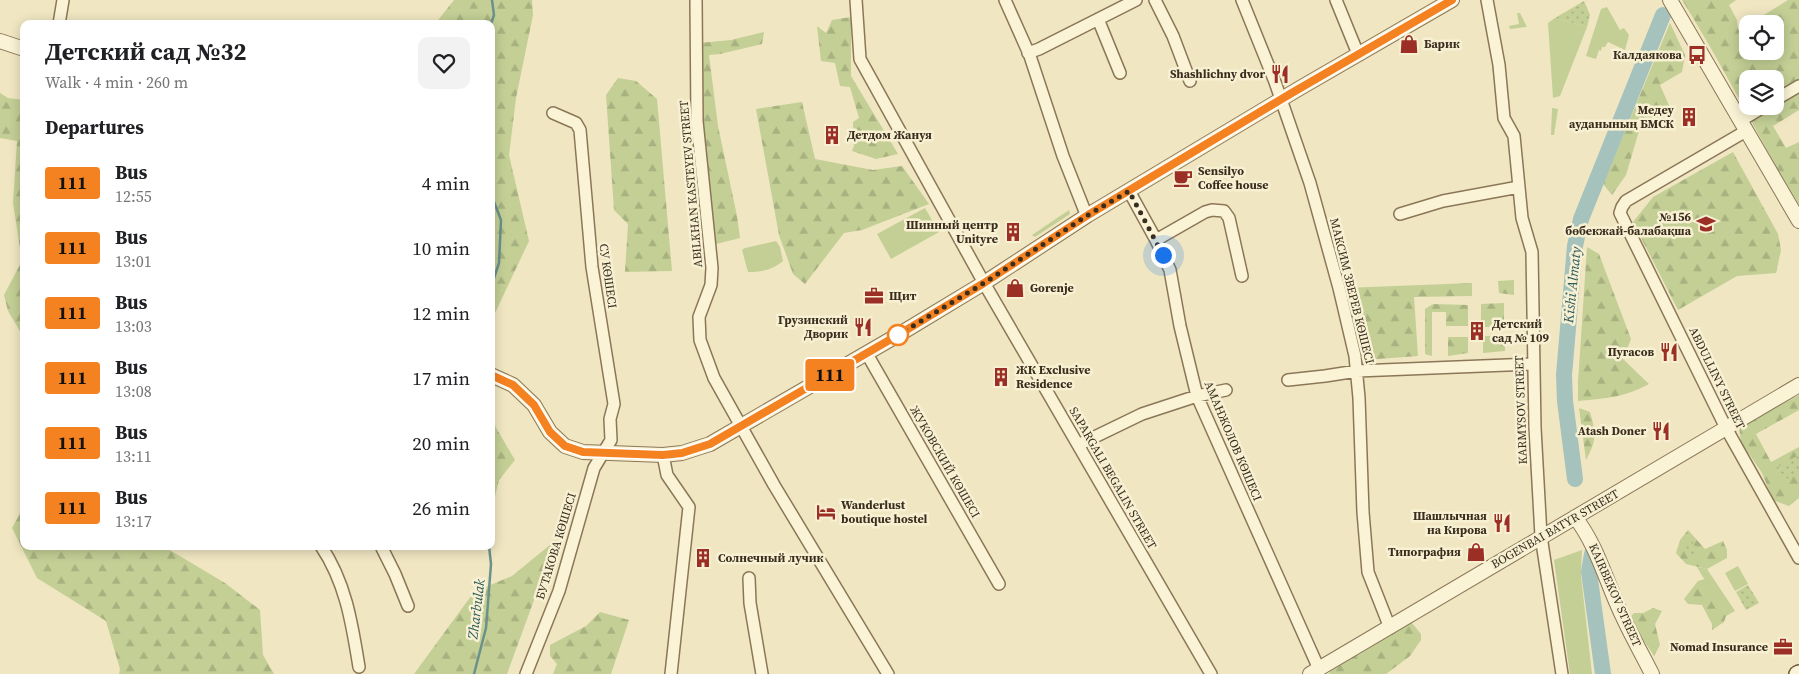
<!DOCTYPE html>
<html lang="en">
<head>
<meta charset="utf-8">
<style>
	body { margin:0; font-family:"Source Serif 4",serif; background:#f2f2f2; color:#202124; height:100vh; display:flex; flex-direction:column; font-size:19px; white-space:nowrap }
	* { box-sizing:border-box; margin:0 }
	p { font-size:16px; color:#757577 }
	.icon { flex:none; width:28px; height:28px; fill:none; stroke:currentColor; stroke-width:2; stroke-linecap:round; stroke-linejoin:round }
	.map { position:relative; flex:1; overflow:hidden }
	.side { position:absolute; left:20px; top:20px; width:475px; height:530px; display:flex; flex-direction:column; background:#fff; border-radius:10px; box-shadow:0 2px 12px #0003 }
	.side>* { flex:none }
	.badge { padding:0 10px; border-radius:4px; font-size:18px; line-height:32px }
	.controls { position:absolute; left:1739px; top:15px; display:grid; gap:10px }
	.controls a { display:grid; place-items:center; width:45px; height:45px; border-radius:10px; background:#fff; box-shadow:0 2px 12px #0003; font-size:25px }
	.you { position:absolute; width:25px; height:25px; margin:-12px; border:4px solid #fff; border-radius:50%; background:#1a73e8; box-shadow:0 0 0 8px #1a73e833 }
	.map>.badge { position:absolute; translate:-50% -50%; box-shadow:0 0 0 2px #fff }
	h2 { padding:0 25px; font-size:19px; line-height:45px }
	.round { display:grid; place-items:center; flex:none; width:52px; height:52px; border-radius:10px; background:#f2f2f2 }
	.head { display:flex; align-items:center; justify-content:space-between; height:85px; padding:0 25px }
	h1 { font-size:24px; font-weight:700; line-height:38px }
	ul { padding:0; list-style:none }
	li { display:flex; align-items:center; gap:15px; height:65px; padding:0 25px }
	li div { flex:1 }
	li b { display:block; font-size:19px }
	li em { font-style:normal }
	li .badge { min-width:55px; font-weight:700; text-align:center }
	.map>svg:first-child { display:block }
	.grass { fill:#c3cf95 }
	.forest { fill:url(#forest-firs); fill-rule:evenodd }
	.park { fill:url(#park-dots) }
	.lines { fill:none; stroke-linecap:round; stroke-linejoin:round }
	.stream { stroke:#6b918b; stroke-width:2.5 }
	.river { stroke:#a5c2bc; stroke-width:16 }
	.minor-casing { stroke:#8b7758; stroke-width:14 }
	.tertiary-casing { stroke:#8b7758; stroke-width:16 }
	.secondary-casing { stroke:#6c583b; stroke-width:18 }
	.minor { stroke:#faf3d6; stroke-width:11 }
	.tertiary { stroke:#faf3d6; stroke-width:14 }
	.secondary { stroke:#faf3d6; stroke-width:15 }
	.line-casing { stroke:#fff; stroke-width:11 }
	.line { stroke:#f58220; stroke-width:8 }
	.walk { stroke:#3a2d1d; stroke-width:5; stroke-dasharray:0 9 }
	.stop-dot { fill:#fff; stroke:#f58220; stroke-width:2.5 }
	.labels { text-anchor:middle; stroke-width:5; stroke-linejoin:round; paint-order:stroke }
	.poi-label { font-size:12px; font-weight:bold; fill:#3a2d1d; stroke:#f7f0d2; text-anchor:end }
	.street-label { font-size:12px; fill:#3a2d1d; stroke:#f7f0d2 }
	.water-label { font-size:14px; font-style:italic; fill:#2c595a; stroke:#f7f0d2 }
</style>
</head>
<body>
<div class="map">
<svg width="1799" height="674" viewBox="0 0 1799 674">
	<defs>
		<pattern id="forest-firs" width="22" height="20" patternUnits="userSpaceOnUse" patternTransform="scale(1.25)"><rect width="22" height="20" fill="#c3cf95"/><path d="M5 1l3.5 6h-7zM16 11l3.5 6h-7z" fill="#a8b280"/></pattern>
		<pattern id="park-dots" width="8" height="8" patternUnits="userSpaceOnUse" patternTransform="scale(1.25)"><rect width="8" height="8" fill="#c3cf95"/><path d="M2 2h.1M6 6h.1" fill="none" stroke="#a8b280" stroke-width="1.8" stroke-linecap="round"/></pattern>
	</defs>
	<rect width="100%" height="100%" fill="#f0e6c2"/>
	<path class="grass" d="M1607,7L1620,30L1624,28L1629,35L1625,50L1608,42L1605,47H1602L1601,51L1599,50L1596,59L1586,56L1601,9Z
		M1517,13H1520L1527,27L1510,29L1509,26L1519,24Z
		M1555,18L1587,27L1560,96L1553,98L1548,23Z
		M1552,108L1558,109L1554,135H1551Z
		M925,208L939,232L891,259L877,234Z
		M1069,210L1070,214L1035,237L1032,235Z
		M776,241L780,247L783,261C772,270 762,272 748,272L742,250L745,248Z
		M1582,550L1581,576L1592,674H1570L1554,560Z
		M1738,566L1748,584L1735,591L1725,573Z
		M1697,567L1707,569L1735,611L1726,616Z"/>
	<path class="forest" d="M454,0H532L533,15L516,98L509,155L529,241L495,313H491V24H435Z
		M1682,0H1736L1729,5L1737,20L1738,30L1747,25L1748,51H1775V24H1749L1788,0H1799V110L1773,126L1786,148L1799,142V207C1759,138 1724,67 1682,0ZM1748,79H1775V106H1748Z
		M851,17V76L898,154L876,159L852,151L854,146L853,122L859,118L850,87L840,86L835,63L821,61L817,26L826,33L832,20Z
		M1670,23L1685,55L1682,72L1660,85L1672,112L1639,131L1626,175L1612,195L1603,184Z
		M764,32L762,44L720,54L709,55L718,126L737,216L740,238L712,245L702,135L699,43L731,40Z
		M618,78L636,81L657,99L672,271L625,272L628,224L614,210L606,95Z
		M0,93L8,98L24,100V338L8,311L4,295L22,261L13,203L17,141L0,138Z
		M802,102L815,159L873,170L902,166L929,204L862,230L844,233L805,284L793,274L779,235L756,109Z
		M1733,152L1778,234L1781,250L1776,273L1737,276L1678,310L1633,222L1653,197Z
		M1587,247L1599,254L1631,339L1623,359L1649,384C1622,398 1608,398 1578,401V382Z
		M1514,280V295L1499,293L1498,281Z
		M1472,283V296L1414,297L1418,356L1365,360L1344,288Z
		M1504,303V327H1481V304Z
		M1433,304L1468,305V326H1446V312H1432V356L1425,354V309Z
		M1483,336H1505V351L1483,353Z
		M1448,337H1468V353L1448,356Z
		M1799,395V410L1756,434L1771,462L1799,447V498L1789,506L1773,500L1762,473L1741,442L1739,427Z
		M1579,408L1590,412C1596,433 1597,440 1586,460Z
		M491,419L515,460L499,480L492,508Z
		M24,506V546H163L225,583L260,610L263,655L274,674H119L120,669L106,621L37,578L12,528Z
		M1688,530L1705,549L1723,541L1727,550V558L1707,569L1686,564L1676,553L1680,540Z
		M556,540L507,674H414L474,592L512,576Z
		M1705,579L1726,616L1724,622L1712,630V624L1702,605L1688,604L1684,599L1698,581Z
		M1653,608L1662,611L1655,624L1660,645L1654,656L1629,618L1634,613H1643Z
		M600,612L629,620L611,674H553L557,664L550,656V645L586,626Z
		M1407,623H1412L1421,634V640L1410,656L1386,674H1329L1335,662L1360,654Z"/>
	<path class="park" d="M1584,1L1590,15L1587,27L1555,18Z
		M1799,455V472L1781,482L1774,469Z
		M1691,539L1698,552L1691,556L1684,543Z
		M1748,585L1759,603L1746,610L1736,592Z"/>
	<g class="lines">
		<path class="stream" d="M491,24L494,15L492,0
			M491,194L501,220L499,263L493,281L491,282
			M474,674L486,628L491,564L489,546"/>
		<path class="river" d="M1575,479L1565,401L1564,375L1575,246L1581,219L1663,15
			M1592,554L1589,572L1603,674"/>
		<g class="minor-casing">
			<path id="minor" d="M696,0L697,121L712,268L711,285L699,317L700,340L714,378L774,485L888,674
				M856,0L860,59L984,283L1211,674
				M1005,0L1030,56L1063,156L1084,209L1088,215
				M1155,0L1173,36L1190,81
				M1242,0L1275,82L1310,183L1339,288L1355,356L1359,398L1363,512L1368,572L1390,628
				M1336,0L1358,54
				M1487,0L1499,65L1504,118L1514,136L1522,218L1532,252L1535,428L1541,536L1562,674
				M1098,19L1120,73
				M59,24L63,0
				M1028,53L1039,49L1136,0
				M1775,100L1799,86
				M1740,121L1765,106
				M1746,131L1626,201L1622,207L1620,213L1726,428L1799,558
				M1129,191L1156,240L1170,270L1180,326L1197,396L1319,669
				M1400,214L1443,201L1519,187
				M1156,240L1205,212L1212,210L1224,211L1229,218L1242,276
				M867,354L999,584
				M1288,380L1325,376L1357,371L1533,364
				M1078,445L1142,414L1197,396L1226,390
				M663,455L667,475L689,507L671,674
				M321,546C346,583 352,624 359,667
				M381,546L395,574L408,606
				M749,578L750,603L762,674
				M526,674L559,591L594,468L611,440L610,419L614,404L592,267L580,130L576,123L553,113"/>
		</g>
		<g class="tertiary-casing">
			<path id="tertiary" d="M1670,0L1799,221
				M0,41L24,49
				M491,375L513,385L534,405L550,432L565,446L583,452L663,455L682,453L710,444L898,335L984,283L1088,215L1300,88L1452,0
				M1575,517C1598,547 1606,582 1622,615C1631,635 1642,654 1652,674
				M1310,674L1799,385"/>
		</g>
		<g class="secondary-casing">
			<path id="secondary" d="M1797,674L1799,673"/>
		</g>
		<use href="#minor" class="minor"/>
		<use href="#tertiary" class="tertiary"/>
		<use href="#secondary" class="secondary"/>
	</g>
	<g class="lines">
		<g class="line-casing">
			<path id="line" d="M491,375L513,385L534,405L550,432L565,446L583,452L663,455L682,453L710,444L898,335L984,283L1088,215L1290,94L1452,0"/>
		</g>
		<use href="#line" class="line"/>
		<path class="walk" d="M898,335L984,283L1088,215L1129,191L1163,255"/>
	</g>
	<defs>
		<g id="shop-bare" transform="scale(1.5)"><path d="M-5-2.5h2.3a2.7 3.5 0 0 1 5.4 0H5L5.5 6h-11ZM-1.5-2.5h3a1.5 2.3 0 0 0-3 0Z" fill="#9c2f25" stroke="#f7f0d2" stroke-width="2.5" paint-order="stroke"/></g>
		<g id="bus-bare" transform="scale(1.5)"><path d="M-5-6H5V4H4V6H2V4H-2V6H-4V4H-5ZM-3.5-4V0h7V-4ZM-3.5 1.2v1.5H-2V1.2ZM2 1.2v1.5H3.5V1.2Z" fill="#9c2f25" stroke="#f7f0d2" stroke-width="2.5" paint-order="stroke"/></g>
		<g id="restaurant-bare" transform="scale(1.5)"><path d="M-5-6h1v4h1v-4h1v4h1v-4h1v5L-1.5 .5V6h-2V.5L-5-1ZM5-6V6H3V1.5H1.5Q1.5-4 5-6Z" fill="#9c2f25" stroke="#f7f0d2" stroke-width="2.5" paint-order="stroke"/></g>
		<g id="building-bare" transform="scale(1.5)"><path d="M-4-6H4V6H1V3H-1V6H-4ZM-2.5-4.3h1.7v1.8h-1.7ZM.8-4.3h1.7v1.8H.8ZM-2.5-1h1.7V.8h-1.7ZM.8-1h1.7V.8H.8Z" fill="#9c2f25" stroke="#f7f0d2" stroke-width="2.5" paint-order="stroke"/></g>
		<g id="cafe-bare" transform="scale(1.5)"><path d="M-5.5-4.5H6V0H3Q3 3.5 0 3.5H-2.5Q-5.5 3.5-5.5 0ZM3-3.2v2h1.7v-2ZM-6 4.5H4V6H-6Z" fill="#9c2f25" stroke="#f7f0d2" stroke-width="2.5" paint-order="stroke"/></g>
		<g id="school-bare" transform="scale(1.5)"><path d="M0-5L7-2L0 1L-7-2ZM-4 1L0 2.5L4 1V4Q0 6-4 4Z" fill="#9c2f25" stroke="#f7f0d2" stroke-width="2.5" paint-order="stroke"/></g>
		<g id="office-bare" transform="scale(1.5)"><path d="M-6-3h4V-5.5h4V-3h4V5H-6ZM-1-4.5V-3h2v-1.5ZM-6 0V1H6V0Z" fill="#9c2f25" stroke="#f7f0d2" stroke-width="2.5" paint-order="stroke"/></g>
		<g id="hotel-bare" transform="scale(1.5)"><path d="M-6-4.5h1.5V1H6V5H4.5V3h-9V5H-6ZM-4 0a1.8 1.8 0 1 1 3.6 0ZM.5 0V-2.5h3Q6-2.5 6 0Z" fill="#9c2f25" stroke="#f7f0d2" stroke-width="2.5" paint-order="stroke"/></g>
	</defs>
	<g fill-rule="evenodd">
		<use href="#shop-bare" x="1409" y="44"/>
		<use href="#bus-bare" x="1697" y="55"/>
		<use href="#restaurant-bare" x="1280" y="74"/>
		<use href="#building-bare" x="1689" y="117"/>
		<use href="#building-bare" x="832" y="135"/>
		<use href="#cafe-bare" x="1183" y="178"/>
		<use href="#school-bare" x="1706" y="224"/>
		<use href="#building-bare" x="1013" y="232"/>
		<use href="#shop-bare" x="1015" y="288"/>
		<use href="#office-bare" x="874" y="296"/>
		<use href="#restaurant-bare" x="863" y="327"/>
		<use href="#building-bare" x="1477" y="331"/>
		<use href="#restaurant-bare" x="1669" y="352"/>
		<use href="#building-bare" x="1001" y="377"/>
		<use href="#restaurant-bare" x="1661" y="431"/>
		<use href="#hotel-bare" x="826" y="512"/>
		<use href="#restaurant-bare" x="1502" y="523"/>
		<use href="#shop-bare" x="1476" y="552"/>
		<use href="#building-bare" x="703" y="558"/>
		<use href="#office-bare" x="1783" y="647"/>
	</g>
	<circle class="stop-dot" cx="898" cy="335" r="10"/>
	<g class="labels">
		<g class="poi-label">
			<text x="1424" y="48" text-anchor="start">Барик</text>
			<text x="1682" y="59">Калдаякова</text>
			<text x="1265" y="78">Shashlichny dvor</text>
			<text x="1674" y="114">Медеу<tspan x="1674" dy="14">ауданының БМСК</tspan></text>
			<text x="847" y="139" text-anchor="start">Детдом Жануя</text>
			<text x="1198" y="175" text-anchor="start">Sensilyo<tspan x="1198" dy="14">Coffee house</tspan></text>
			<text x="1691" y="221">№156<tspan x="1691" dy="14">бөбекжай-балабақша</tspan></text>
			<text x="998" y="229">Шинный центр<tspan x="998" dy="14">Unityre</tspan></text>
			<text x="1030" y="292" text-anchor="start">Gorenje</text>
			<text x="889" y="300" text-anchor="start">Щит</text>
			<text x="848" y="324">Грузинский<tspan x="848" dy="14">Дворик</tspan></text>
			<text x="1492" y="328" text-anchor="start">Детский<tspan x="1492" dy="14">сад № 109</tspan></text>
			<text x="1654" y="356">Пугасов</text>
			<text x="1016" y="374" text-anchor="start">ЖК Exclusive<tspan x="1016" dy="14">Residence</tspan></text>
			<text x="1646" y="435">Atash Doner</text>
			<text x="841" y="509" text-anchor="start">Wanderlust<tspan x="841" dy="14">boutique hostel</tspan></text>
			<text x="1487" y="520">Шашлычная<tspan x="1487" dy="14">на Кирова</tspan></text>
			<text x="1461" y="556">Типография</text>
			<text x="718" y="562" text-anchor="start">Солнечный лучик</text>
			<text x="1768" y="651">Nomad Insurance</text>
		</g>
		<g class="street-label">
			<text transform="translate(691 184) rotate(-95)" y="4">ABILKHAN KASTEYEV STREET</text>
			<text transform="translate(608 276) rotate(82)" y="4">СУ КӨШЕСІ</text>
			<text transform="translate(1352 291) rotate(76)" y="4">МАКСИМ ЗВЕРЕВ КӨШЕСІ</text>
			<text transform="translate(1717 378) rotate(64)" y="4">ABDULLINY STREET</text>
			<text transform="translate(1521 410) rotate(-92)" y="4">KARMYSOV STREET</text>
			<text transform="translate(1233 441) rotate(67)" y="4">АМАНЖОЛОВ КӨШЕСІ</text>
			<text transform="translate(945 462) rotate(60)" y="4">ЖУКОВСКИЙ КӨШЕСІ</text>
			<text transform="translate(1113 478) rotate(60)" y="4">SAPARGALI BEGALIN STREET</text>
			<text transform="translate(1555 529) rotate(-30)" y="4">BOGENBAI BATYR STREET</text>
			<text transform="translate(556 546) rotate(-73)" y="4">БУТАКОВА КӨШЕСІ</text>
			<text transform="translate(1615 595) rotate(66)" y="4">KAIRBEKOV STREET</text>
		</g>
		<g class="water-label">
			<text transform="translate(1572 285) rotate(-84)" y="5">Kіshі Almaty</text>
			<text transform="translate(476 609) rotate(-83)" y="5">Zharbulak</text>
		</g>
	</g>
</svg>
<div class="controls">
<a><svg class="icon" aria-label="locate" viewBox="0 0 24 24"><circle cx="12" cy="12" r="6"/><path d="M12 2v4M12 18v4M2 12h4M18 12h4"/></svg></a>
<a><svg class="icon" aria-label="layers" viewBox="0 0 24 24"><path d="M12 4l9 5-9 5-9-5zM3 14l9 5 9-5"/></svg></a>
</div>
<div class="you" style="left:1163px;top:255px"></div>
<b class="badge" style="left:830px;top:375px;background:#f58220;color:#111">111</b>
<section class="side">
<div class="head"><div><h1>Детский сад №32</h1><p>Walk · 4 min · 260 m</p></div><a class="round"><svg class="icon" aria-label="heart" viewBox="0 0 24 24"><path d="M12 20l-8-8c-3-5 5-10 8-4 3-6 11-1 8 4z"/></svg></a></div>
<h2>Departures</h2>
<ul>
<li><span class="badge" style="background:#f58220;color:#111">111</span><div><b>Bus</b><p>12:55</p></div><em>4 min</em></li>
<li><span class="badge" style="background:#f58220;color:#111">111</span><div><b>Bus</b><p>13:01</p></div><em>10 min</em></li>
<li><span class="badge" style="background:#f58220;color:#111">111</span><div><b>Bus</b><p>13:03</p></div><em>12 min</em></li>
<li><span class="badge" style="background:#f58220;color:#111">111</span><div><b>Bus</b><p>13:08</p></div><em>17 min</em></li>
<li><span class="badge" style="background:#f58220;color:#111">111</span><div><b>Bus</b><p>13:11</p></div><em>20 min</em></li>
<li><span class="badge" style="background:#f58220;color:#111">111</span><div><b>Bus</b><p>13:17</p></div><em>26 min</em></li>
</ul>
</section>
</div>
</body>
</html>
